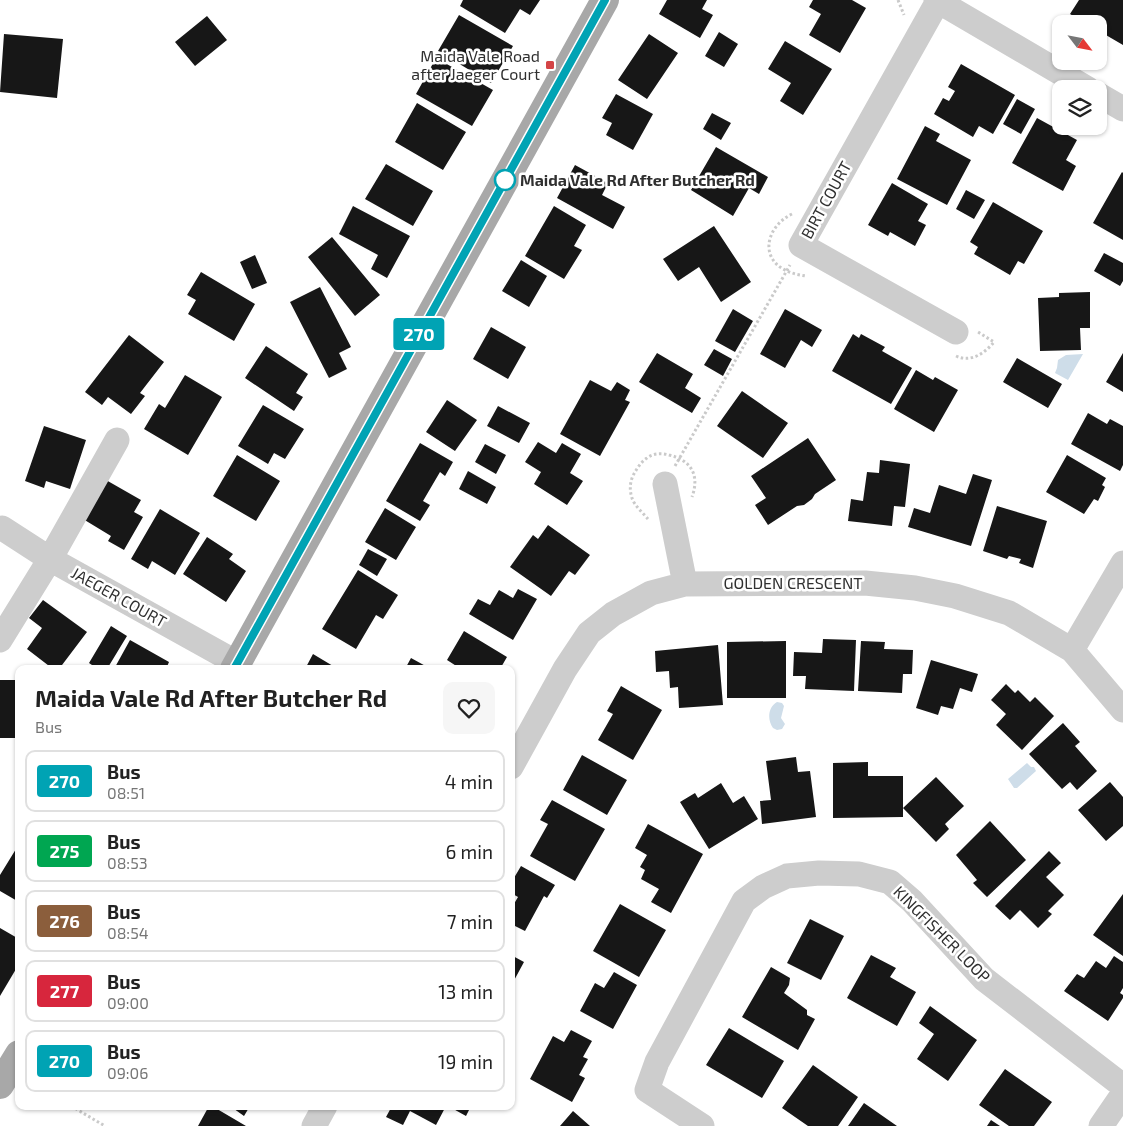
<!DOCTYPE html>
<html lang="en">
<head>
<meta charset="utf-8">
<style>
	body { margin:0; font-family:"Exo 2",sans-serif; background:#f6f6f6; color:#222; height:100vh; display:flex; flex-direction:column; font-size:19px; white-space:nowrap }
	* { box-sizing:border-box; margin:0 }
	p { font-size:16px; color:#767676 }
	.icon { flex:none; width:28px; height:28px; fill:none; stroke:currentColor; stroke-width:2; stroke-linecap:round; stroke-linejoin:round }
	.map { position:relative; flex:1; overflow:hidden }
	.drawer { position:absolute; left:15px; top:665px; width:500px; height:445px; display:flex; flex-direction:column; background:#fff; border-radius:10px; box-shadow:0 1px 4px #0004 }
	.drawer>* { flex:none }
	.badge { padding:0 10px; border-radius:4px; font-size:18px; line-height:32px }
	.needle { width:32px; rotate:122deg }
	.fabs { position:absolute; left:1052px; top:15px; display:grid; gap:10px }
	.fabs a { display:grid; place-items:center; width:55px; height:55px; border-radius:10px; background:#fff; box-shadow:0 1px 4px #0004; font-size:25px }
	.map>.badge { position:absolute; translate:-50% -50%; box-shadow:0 0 0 2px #fff }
	.round { display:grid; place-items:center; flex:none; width:52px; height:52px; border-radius:10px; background:#f6f6f6 }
	.summary { display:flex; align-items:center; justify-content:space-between; height:85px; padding:0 20px }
	h1 { font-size:24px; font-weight:700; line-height:38px }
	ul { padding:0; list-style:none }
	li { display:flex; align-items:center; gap:15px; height:62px; margin:0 10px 8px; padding:0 10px; border:2px solid #e0e0e0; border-radius:10px }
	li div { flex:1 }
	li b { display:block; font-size:19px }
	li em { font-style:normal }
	li .badge { min-width:55px; font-weight:700; text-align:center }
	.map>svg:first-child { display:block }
	.water { fill:#cedde9 }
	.building { fill:#171717 }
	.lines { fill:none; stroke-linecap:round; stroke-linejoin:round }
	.path { stroke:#cacaca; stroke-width:3; stroke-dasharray:2.5 2.5; stroke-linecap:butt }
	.minor { stroke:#cdcdcd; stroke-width:25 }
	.major { stroke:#a8a8a8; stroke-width:28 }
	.line-casing { stroke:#fff; stroke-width:11 }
	.line { stroke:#00a3b4; stroke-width:8 }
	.poi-dot { fill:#d44446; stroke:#fff; stroke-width:2 }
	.stop-dot { fill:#fff; stroke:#00a3b4; stroke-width:2.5 }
	.labels { text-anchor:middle; stroke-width:5; stroke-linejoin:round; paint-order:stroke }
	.poi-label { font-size:16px; fill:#303030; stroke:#fff; text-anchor:end }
	.stop-label { font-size:16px; font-weight:bold; fill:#303030; stroke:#fff; text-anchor:start }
	.street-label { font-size:16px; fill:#303030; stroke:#fff }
</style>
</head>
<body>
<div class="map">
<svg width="1123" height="1126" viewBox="0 0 1123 1126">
	<rect width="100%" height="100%" fill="#fff"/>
	<path class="water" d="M1083,354L1068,380L1055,373L1057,368L1058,360L1066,355Z
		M777,702L782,703L784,706L781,718L785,724L782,729L777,730L773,728C767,720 768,707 777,702Z
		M1027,763L1031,767H1034L1036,771L1017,788H1014L1008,779Z"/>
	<path class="building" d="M463,0H540L530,15L520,9L505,33L460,6Z
		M667,0H707L702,9L713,15L700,38L659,14Z
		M813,0H852L866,8L840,53L809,35L821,14L809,7Z
		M1079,0H1123V45L1099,31V24H1086L1070,14Z
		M459,15L513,46L491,83L438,51Z
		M207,16L227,40L195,66L175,42Z
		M719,32L738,44L724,67L705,56Z
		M4,34L63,39L57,98L0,92Z
		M649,34L678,53L647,99L618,80Z
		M785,41L832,69L803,115L780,101L791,83L768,69Z
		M436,58L493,90L472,126L416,94Z
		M961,64L1015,95L993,134L979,126L973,137L934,114L943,98L949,101L955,91L948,87Z
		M616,94L653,114L633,150L606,135L612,123L602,118Z
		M1017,99L1035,109L1021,134L1003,124Z
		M417,103L466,132L443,170L395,142Z
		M712,113L731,123L721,140L703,129Z
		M1037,118L1077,140L1066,160L1076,166L1063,191L1012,163Z
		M925,126L940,134L936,141L971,160L947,205L897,179Z
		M716,147L768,177L759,194L749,188L733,216L691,190Z
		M386,164L433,191L413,226L365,199Z
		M575,165L608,183L602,195L625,207L613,229L557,198Z
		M1122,172L1123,173V240L1093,223Z
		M892,183L928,204L918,221L926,225L915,246L890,232L888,236L868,225Z
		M966,190L985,200L974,219L956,209Z
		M993,202L1043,231L1024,264L1018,261L1010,275L974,254L978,247L970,242Z
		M353,206L410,236L387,278L371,269L378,255L339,234Z
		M554,206L586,225L574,246L582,250L564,279L525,256Z
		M714,226L751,282L721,302L699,267L678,281L663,259Z
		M332,237L380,295L355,316L308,257Z
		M1104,253L1123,263V281L1120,286L1094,271Z
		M255,255L267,283L252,289L240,262Z
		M521,260L547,276L529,307L502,291Z
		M201,272L255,304L234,341L188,314L196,300L187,295Z
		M320,287L351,347L339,353L347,369L329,378L290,302Z
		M1090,292V328H1080L1081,350L1040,351L1038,298L1059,297V293Z
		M733,309L753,321L735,352L715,341Z
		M785,309L822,330L812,347L801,340L785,368L760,354Z
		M491,327L526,347L508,379L473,359Z
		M853,334L859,338L861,334L885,347L882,351L912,368L891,404L832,371Z
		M129,335L164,362L140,393L145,396L131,414L108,397L102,405L85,392Z
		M266,346L308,374L296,393L303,397L294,411L245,378Z
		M714,349L732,359L723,376L704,365Z
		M657,353L693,374L685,388L701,398L692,413L639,382Z
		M1123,353V392L1106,382Z
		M1017,358L1062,384L1048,408L1003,382Z
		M916,370L933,380L935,377L958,390L934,432L894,409Z
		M185,375L222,397L188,455L144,429L159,404L165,408Z
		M590,380L611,391L617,382L630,390L625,400L630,402L600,456L560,434Z
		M742,391L788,423L763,458L717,426Z
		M447,400L477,420L455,451L426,432Z
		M263,405L304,429L285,459L274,453L268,464L238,446Z
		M498,406L530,423L519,443L487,426Z
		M1088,413L1107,424L1110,419L1123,426V465L1120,471L1071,444Z
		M44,426L86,440L70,489L46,481L44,488L25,481Z
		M808,438L836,480L815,494L812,499L804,505L797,506L768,525L755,505L766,498L751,476Z
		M538,442L556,453L562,443L581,454L570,473L583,481L567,505L534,484L541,472L525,462Z
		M420,443L453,462L445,476L440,472L423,501L430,505L420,521L386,501Z
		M485,444L506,455L496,474L475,462Z
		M237,455L280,481L256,521L213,496Z
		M1067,455L1106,478L1102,485L1105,487L1098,501L1094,499L1084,514L1046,492Z
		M880,460L910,464L905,507L894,506L892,526L848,521L851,499L863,501L867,472L879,473Z
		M468,471L496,487L487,504L459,489Z
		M973,474L992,480L971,546L908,527L914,508L930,513L939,485L966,494Z
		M106,480L141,500L134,512L143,517L124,550L108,541L111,536L83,519Z
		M997,506L1047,521L1033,568L1019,563L1021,559L1009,556L1007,559L983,551Z
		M385,508L416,527L396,560L365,542Z
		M160,509L200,533L175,575L152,561L148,569L131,559Z
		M548,525L590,555L575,575L569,571L551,596L510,567L533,535L538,539Z
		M207,537L233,554L229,559L246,571L226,602L183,574Z
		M368,549L387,559L377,576L359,565Z
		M358,570L398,595L383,619L376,615L356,649L322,629Z
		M518,589L537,599L513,640L469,614L478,599L490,605L499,590L513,598Z
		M43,600L87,632L59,669H53L27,649L42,628L29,618Z
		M111,626L127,636L107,669H98L89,663Z
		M464,631L507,657L500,669H461L447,660Z
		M823,639L856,640L854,691L805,689L806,676H793L794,652L822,653Z
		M130,640L169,662L166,669H114Z
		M786,641V698H727V642Z
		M861,641L885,642L884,649L913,650L912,674H903L902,693L858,691Z
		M718,645L723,705L679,708L678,687L670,688L669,671L656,672L655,651Z
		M313,654L338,669H305Z
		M411,658L431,669H405Z
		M931,660L978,674L972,692L960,688L953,709L941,706L938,715L916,708Z
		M0,680H19V738H0Z
		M1006,684L1015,693L1018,690L1030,702L1035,697L1054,716L1022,750L996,725L1006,714L991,700Z
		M621,686L662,710L633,760L598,740L613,714L607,711Z
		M1063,723L1080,742L1075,746L1097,771L1077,790L1070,782L1062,789L1029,754Z
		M582,755L627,780L607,815L563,790Z
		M796,757L798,772L810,771L816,817L762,824L760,801L771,800L766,761Z
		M868,762V776H903V817L833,818V763Z
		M936,777L964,806L945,824L949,829L936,842L903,808Z
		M1110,782L1123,797V826L1106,841L1078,810Z
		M721,783L733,803L744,796L758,819L709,849L680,802L695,793L698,798Z
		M552,800L605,829L575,881L530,856L548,824L540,820Z
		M990,821L1026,860L987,897L973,883L977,880L956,855Z
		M648,824L703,854L671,913L651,902L659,889L641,879L645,870L640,867L647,855L635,848Z
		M16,849L19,850V902L0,891V875Z
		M1049,851L1061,863L1046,877L1064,895L1048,911L1052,914L1038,928L1020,910L1010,920L995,906Z
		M521,866L555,885L547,898L544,896L525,931L511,924V909L518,897L511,893V883Z
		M1123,894V956L1093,935Z
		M620,904L666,930L639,977L593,951Z
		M810,919L844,936L821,980L787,963Z
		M0,928L19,939V964L0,996Z
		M511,955L524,962L511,986Z
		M871,955L896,968L890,977L916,992L897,1026L847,998Z
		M1114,956L1123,962V988L1120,993L1123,995V998L1108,1021L1064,991L1077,974L1084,978L1096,961L1106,968Z
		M771,967L790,978L789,985L784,993L807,1010V1015L815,1019L798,1050L742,1017Z
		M614,972L637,985L613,1029L580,1011L595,983L604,988Z
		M930,1006L977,1040L948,1081L917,1059L934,1034L919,1023Z
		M729,1028L784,1061L762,1098L706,1065Z
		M571,1030L592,1041L583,1057L588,1059L579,1075L585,1078L572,1102L530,1079L553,1036L564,1042Z
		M813,1065L858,1097L838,1126H808L782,1108Z
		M1005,1069L1052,1102L1034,1126H1009L979,1105Z
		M864,1103L897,1126H848Z
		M209,1106H212L246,1126H198Z
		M230,1106H250L244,1116Z
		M392,1106H446L436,1125L410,1111L403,1125L386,1117Z
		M448,1106H471L466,1116Z
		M573,1111L590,1126H560Z
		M991,1120L1000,1126H987Z"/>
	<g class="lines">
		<path class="path" d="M898,0L904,15
			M792,214C767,226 758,258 787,271C793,274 800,275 806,276
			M956,356C971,363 985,353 994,342L978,332
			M675,466L790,265
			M648,519C643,513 634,505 632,498C629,489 630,480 635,472C638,467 642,461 647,458C653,453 662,453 669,455C691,460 700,475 692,497
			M71,1106L105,1126"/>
		<path class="minor" d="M936,0L1088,89
			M938,1L801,245L956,332
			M1099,95L1123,109
			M665,484L685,584
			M2,528L50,559L237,663
			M0,640L50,559L117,440
			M1072,650L1123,563
			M511,767L565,669L589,633L613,614L651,593L685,584L865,583L915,588L955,596L1009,613L1072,650L1123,710
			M314,1126L325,1106
			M702,1126L647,1090L657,1062L744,901L763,887L787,876L819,873L859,874L890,882L912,901L984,979L1123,1086
			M1101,1126L1123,1094"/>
		<path class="major" d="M234,669L605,0
			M0,1085L19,1054"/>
	</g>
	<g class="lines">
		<g class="line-casing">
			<path id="line" d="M234,669L605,0"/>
		</g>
		<use href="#line" class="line"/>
	</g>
	<rect class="poi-dot" x="545" y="60" width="10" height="10" rx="2.5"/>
	<circle class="stop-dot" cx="505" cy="180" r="10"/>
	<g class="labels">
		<g class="poi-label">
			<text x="540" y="62">Maida Vale Road<tspan x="540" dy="18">after Jaeger Court</tspan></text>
		</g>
		<g class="stop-label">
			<text x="520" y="186">Maida Vale Rd After Butcher Rd</text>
		</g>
		<g class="street-label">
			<text transform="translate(826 200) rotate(-61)" y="6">BIRT COURT</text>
			<text x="793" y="589">GOLDEN CRESCENT</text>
			<text transform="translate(119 597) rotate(29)" y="6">JAEGER COURT</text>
			<text transform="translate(942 934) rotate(45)" y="6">KINGFISHER LOOP</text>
		</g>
	</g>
</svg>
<div class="fabs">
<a><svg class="needle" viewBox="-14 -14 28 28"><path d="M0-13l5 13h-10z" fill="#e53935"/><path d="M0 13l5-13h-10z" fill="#767676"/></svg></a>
<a><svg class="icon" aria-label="layers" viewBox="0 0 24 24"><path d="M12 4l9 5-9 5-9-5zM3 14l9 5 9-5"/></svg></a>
</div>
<b class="badge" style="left:419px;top:334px;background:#00a3b4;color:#fff">270</b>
<section class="drawer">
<div class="summary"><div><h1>Maida Vale Rd After Butcher Rd</h1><p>Bus</p></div><a class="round"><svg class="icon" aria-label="heart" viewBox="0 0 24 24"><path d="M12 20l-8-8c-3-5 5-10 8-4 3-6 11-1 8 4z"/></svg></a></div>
<ul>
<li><span class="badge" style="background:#00a3b4;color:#fff">270</span><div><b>Bus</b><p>08:51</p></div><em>4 min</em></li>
<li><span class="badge" style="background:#00a651;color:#fff">275</span><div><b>Bus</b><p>08:53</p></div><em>6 min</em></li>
<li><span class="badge" style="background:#8b5e3c;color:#fff">276</span><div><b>Bus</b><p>08:54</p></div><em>7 min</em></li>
<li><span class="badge" style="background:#d7263d;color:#fff">277</span><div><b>Bus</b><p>09:00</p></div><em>13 min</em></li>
<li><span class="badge" style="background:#00a3b4;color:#fff">270</span><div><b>Bus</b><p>09:06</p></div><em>19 min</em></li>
</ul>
</section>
</div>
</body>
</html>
